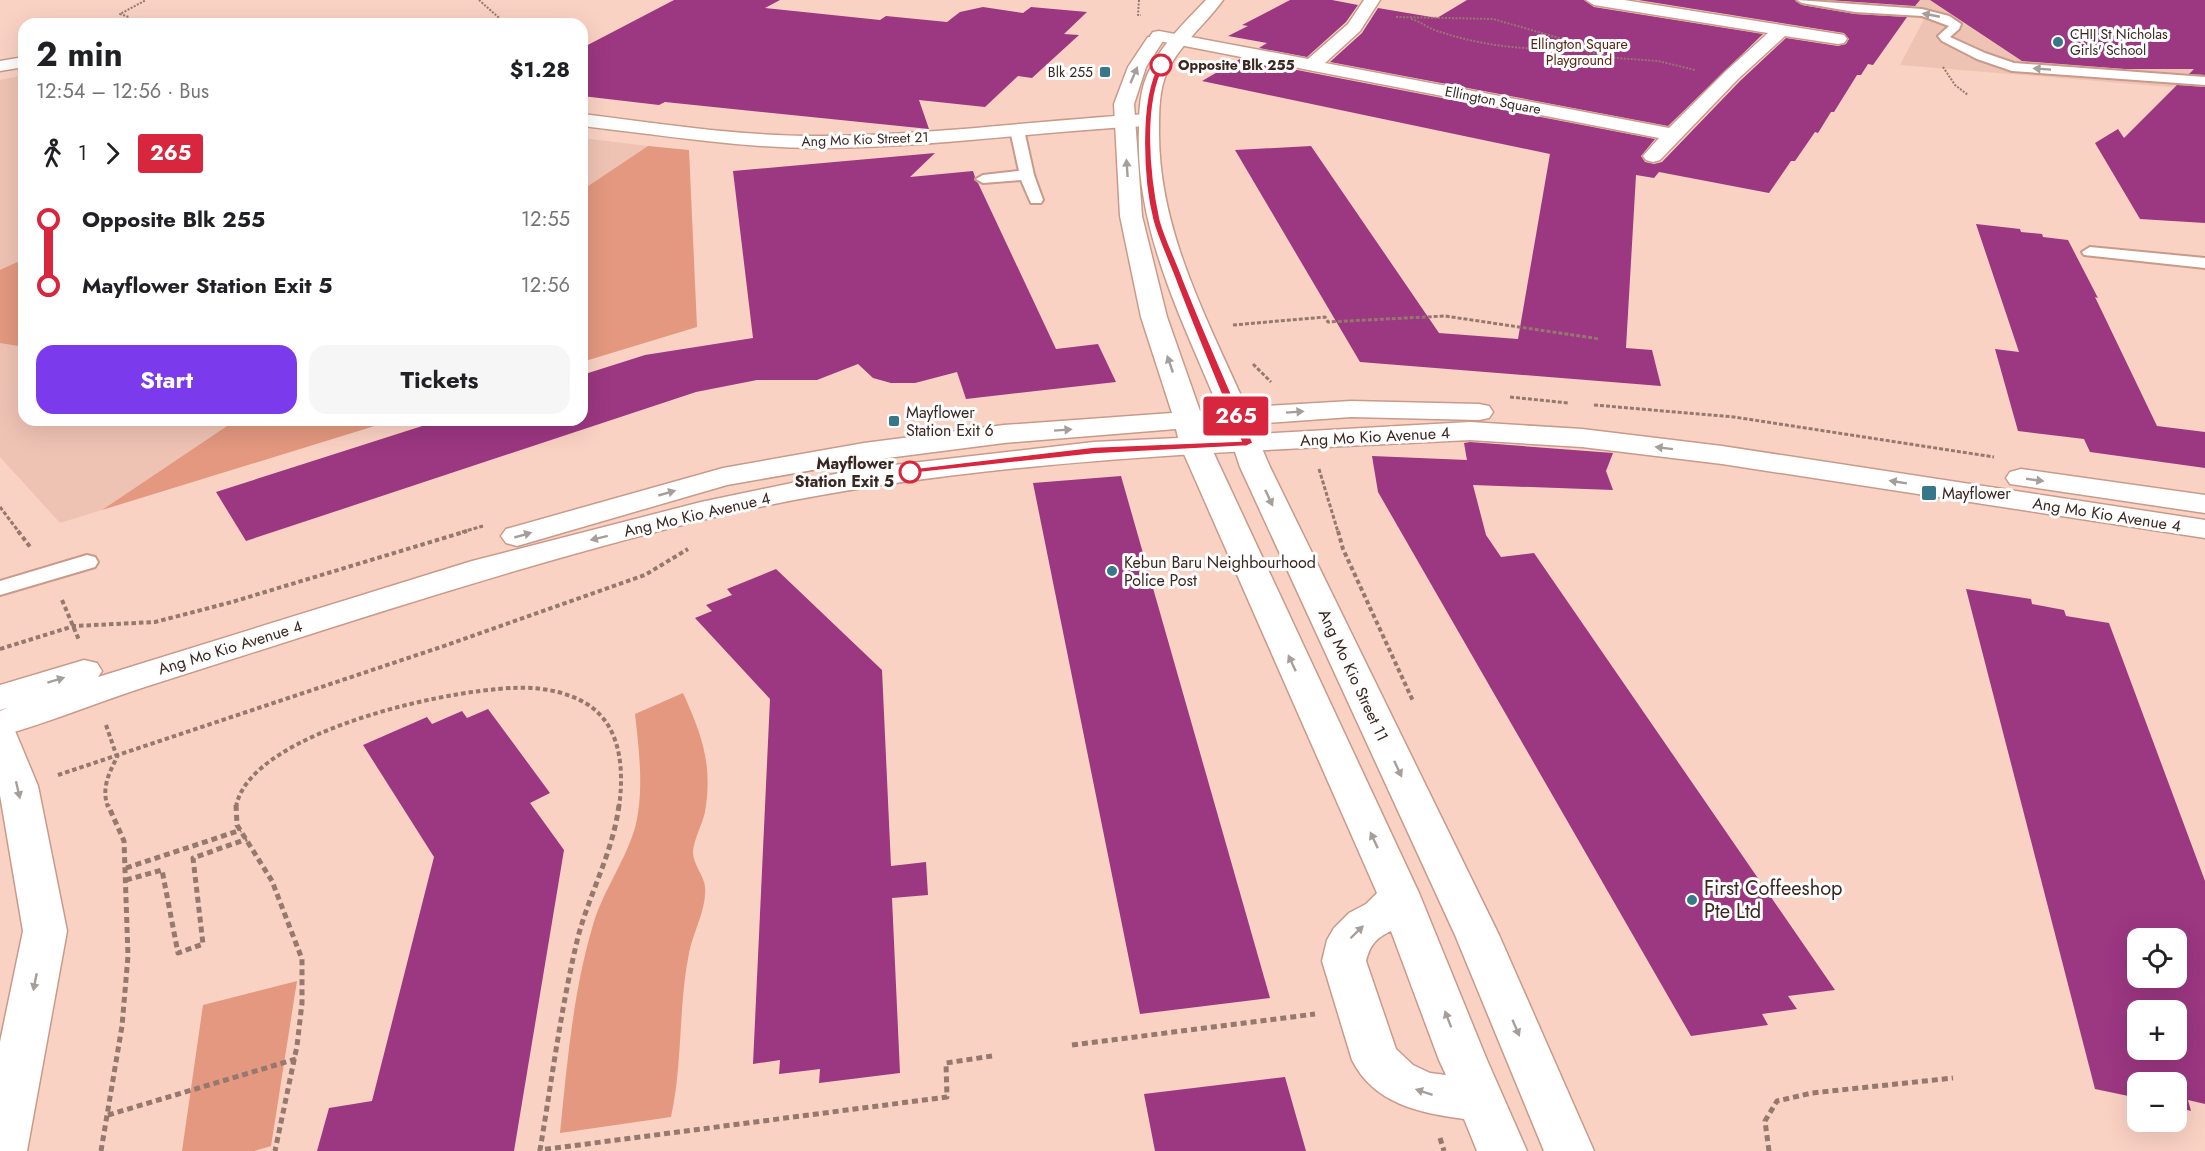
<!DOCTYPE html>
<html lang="en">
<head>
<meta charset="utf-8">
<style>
	body { margin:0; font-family:Jost,sans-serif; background:#f6f6f6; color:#202124; height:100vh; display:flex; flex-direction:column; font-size:22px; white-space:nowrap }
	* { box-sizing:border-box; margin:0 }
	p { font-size:20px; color:#757577 }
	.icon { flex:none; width:33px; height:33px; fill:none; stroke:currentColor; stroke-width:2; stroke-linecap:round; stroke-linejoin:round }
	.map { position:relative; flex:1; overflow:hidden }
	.sheet { position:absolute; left:18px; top:18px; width:570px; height:408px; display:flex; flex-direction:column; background:#fff; border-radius:18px; box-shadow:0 6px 24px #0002 }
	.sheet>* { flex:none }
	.badge { padding:0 12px; border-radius:4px; font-size:21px; line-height:39px }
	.fabs { position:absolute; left:2127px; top:928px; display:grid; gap:12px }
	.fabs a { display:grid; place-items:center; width:60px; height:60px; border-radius:12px; background:#fff; box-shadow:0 6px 24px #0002; font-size:30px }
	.map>.badge { position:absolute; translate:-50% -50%; box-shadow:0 0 0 3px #fff }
	.legs { display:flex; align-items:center; gap:9px; height:66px; padding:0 18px; font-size:20px }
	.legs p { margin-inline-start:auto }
	.overview { display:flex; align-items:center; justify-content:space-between; height:102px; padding:0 18px }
	h1 { font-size:33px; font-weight:700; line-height:45px }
	.action { display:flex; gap:12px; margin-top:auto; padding:12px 18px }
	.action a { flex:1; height:69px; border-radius:18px; background:#7c3aed; color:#fff; font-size:24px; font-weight:700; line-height:69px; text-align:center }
	.action a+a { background:#f6f6f6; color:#202124 }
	ul { padding:0 18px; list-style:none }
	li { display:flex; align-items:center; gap:21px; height:66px; font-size:22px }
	li i { display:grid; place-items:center; width:9px; height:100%; margin:0 8px; background:currentColor }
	li i::after { content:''; width:15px; height:15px; margin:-8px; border:4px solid; border-radius:50%; background:#fff }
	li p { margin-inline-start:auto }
	li:first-child i { background:linear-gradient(#0000 50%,currentColor 0) }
	li:last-child i { background:linear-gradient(currentColor 50%,#0000 0) }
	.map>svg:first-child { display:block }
	.built { fill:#efc3b4 }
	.green { fill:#e3987f }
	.building { fill:#9c3782; fill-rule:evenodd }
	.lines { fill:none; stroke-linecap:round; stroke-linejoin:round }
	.lane-casing { stroke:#c99a8a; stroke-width:4 }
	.street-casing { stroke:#c99a8a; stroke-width:3 }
	.secondary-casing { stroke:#c99a8a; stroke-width:3 }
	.primary-casing { stroke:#c99a8a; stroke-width:3 }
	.path-far3 { stroke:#95786e; stroke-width:2; stroke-dasharray:2 1.5; stroke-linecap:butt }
	.path-far2 { stroke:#95786e; stroke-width:3; stroke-dasharray:4 2; stroke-linecap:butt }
	.path-far1 { stroke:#95786e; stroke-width:4; stroke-dasharray:4.5 3; stroke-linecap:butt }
	.path { stroke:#95786e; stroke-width:5; stroke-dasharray:6 4; stroke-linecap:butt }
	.lane { fill:#fff; fill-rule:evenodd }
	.street { fill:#fff; fill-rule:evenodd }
	.secondary { fill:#fff; fill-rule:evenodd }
	.primary { fill:#fff; fill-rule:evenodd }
	.oneway { fill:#a69e9b }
	.line-1 { fill:#d7263d; stroke:#fff; stroke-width:1.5 }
	.poi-dot { fill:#36778a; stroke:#fdfdfd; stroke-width:2 }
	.stop-1-dot { fill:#fff; stroke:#d7263d; stroke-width:3 }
	.labels { text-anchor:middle; stroke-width:6; stroke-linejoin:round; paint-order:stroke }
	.far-poi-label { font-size:14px; fill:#3a2721; stroke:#fdfdfd; text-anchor:start }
	.far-park-label { font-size:14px; fill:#532313; stroke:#fdfdfd }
	.far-stop-label { font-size:14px; font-weight:bold; fill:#3a2721; stroke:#fdfdfd; text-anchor:start }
	.far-street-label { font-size:14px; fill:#3a2721; stroke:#fdfdfd }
	.poi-label { font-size:16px; fill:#3a2721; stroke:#fdfdfd; text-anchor:start }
	.street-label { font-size:16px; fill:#3a2721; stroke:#fdfdfd }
	.stop-label { font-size:16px; font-weight:bold; fill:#3a2721; stroke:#fdfdfd; text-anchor:end }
	.near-poi-label { font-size:20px; fill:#3a2721; stroke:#fdfdfd; text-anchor:start }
</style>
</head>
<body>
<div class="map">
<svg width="2205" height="1151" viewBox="0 0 2205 1151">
	<rect width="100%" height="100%" fill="#fad2c4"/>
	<path class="built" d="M1801,0H2205V90L1900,65L1924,19Z
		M24,75V420H236L102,510L60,523L0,457V80Z
		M582,138L648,146L582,190Z"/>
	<path class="green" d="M648,146L689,150L697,327L582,362V190Z
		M24,259V347L0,343V270Z
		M236,420H394L102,510Z
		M683,693C702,735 713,765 705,812C702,825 694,839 693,852C693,865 704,875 705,887C707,909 693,932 689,953C678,1008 683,1063 671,1117L560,1133C567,1064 573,992 593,925C603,890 627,859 636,824C644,788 639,750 635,714Z
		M297,981L271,1146L254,1151H182L203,1005Z"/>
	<path class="building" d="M674,0H780L765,8L880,20L886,16L947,22L960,12L983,7L1023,13L1031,7L1087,12L1064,34L1079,35L1032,78L1018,76L985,107L919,100L929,129L665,102L659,105L582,96V48Z
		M1290,0H1332L1358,5L1346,22L1307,57L1259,48L1267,43L1228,36L1248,26L1242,25Z
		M1467,0H1584L1594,7L1763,34L1668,126L1330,62L1362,33L1378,8L1437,18Z
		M1638,0H1795L1802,5L1855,14L1907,17L1873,65L1868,64L1861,75H1857L1834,112H1831L1818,133L1815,132L1795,161H1791L1769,193L1659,172L1654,178L1636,175L1626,348L1652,350L1661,386L1360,362L1235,150L1311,146L1439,333L1518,339L1550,154L1202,81L1240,59L1655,139L1641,156L1645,162L1654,164L1662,162L1740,81L1786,38L1838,46L1846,44L1849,39L1844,33Z
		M1828,0H1920L1915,6Z
		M1930,0H2205V75L2189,74L2194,69H2125L2022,61Z
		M2177,85L2205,87V223L2140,219L2095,143L2118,129L2124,138Z
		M935,153L910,177L973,171L975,177L974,180L978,183L1056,349L1098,344L1116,382L966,399L957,372L915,383H891L873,378L858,364L817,380H757L696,392L246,541L216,492L441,420H582V375L645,355L753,338L733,171Z
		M1976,224L2020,229L2021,232L2042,234L2043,237L2068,240L2098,298L2095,297L2157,426L2205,432V468L2090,452L2084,439L2018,431L1995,349L2019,352Z
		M1470,442L1613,453L1606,471L1613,490L1473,485L1486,535L1501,557L1534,553L1835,990L1788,996L1797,1009L1762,1014L1768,1025L1691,1036L1378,492L1372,456L1467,460L1468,466L1464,443Z
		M1121,476L1270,998L1140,1014L1033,483Z
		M776,569L882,670L891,866L926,862L928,895L892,898L900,1073L819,1083L820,1069L779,1074L780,1060L753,1064L770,699L695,618L712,611L706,605L732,595L727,589Z
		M1966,589L2031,599L2032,604L2064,610L2066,616L2109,623L2205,881V1104L2188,1100L2191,1111L2176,1107V1083H2138V1098L2095,1089ZM2138,939H2176V978H2138ZM2138,1011H2176V1050H2138Z
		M488,709L550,793L530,803L564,850L514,1151H317L329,1108L372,1101L434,857L363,745L427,717L432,724L462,711L467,718Z
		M1285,1077L1306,1151H1155L1144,1094Z"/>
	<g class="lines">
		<g class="lane-casing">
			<path id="lane" d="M1797,0L1922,9L1949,16L1961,24L1959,29L1950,37L1985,53L2014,63L2205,77V85L2012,71L1977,59L1942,41L1938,36L1949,26L1922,16L1855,12L1802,3Z
				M1017,126L1024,130L1034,175L1043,200L1041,203H1031L1021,180L983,183L976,179L983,175L1019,171L1010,130Z
				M2090,247L2205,258V268L2084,255L2082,252Z
				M87,555L95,557L98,562L95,567L0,595V581Z"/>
		</g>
		<g class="street-casing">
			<path id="street" d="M1364,0H1380L1360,31L1325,63L1669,128L1726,71L1768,33L1594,5L1586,0H1624L1838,34L1844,35L1847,39L1844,43L1838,44L1785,36L1738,79L1660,160L1653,162L1646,160L1643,156L1659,138L1159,41L1153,40L1150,36L1153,32L1159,31L1308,59L1348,24Z
				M24,57V67L0,71V61Z
				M582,114C663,124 744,137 826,136C934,135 1041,120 1148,114L1155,116L1158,120L1155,124L1148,126C1041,131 934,147 826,148C744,149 663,135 582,126Z
				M1247,434L1257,437L1270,467L1499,935L1594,1151H1544L1455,935L1240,467L1232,443L1237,437Z
				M1195,436L1205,439L1210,445L1419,893L1487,1060L1527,1151H1477L1464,1119C1420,1113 1374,1104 1352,1060L1322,961L1327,940L1334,928L1349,913L1366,904L1377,893L1180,445L1185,439ZM1391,931L1439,1060L1446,1075L1430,1073L1413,1065L1396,1049L1366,961C1370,945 1376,938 1391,931Z"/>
		</g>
		<g class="secondary-casing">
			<path id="secondary" d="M1206,0H1223C1205,25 1180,44 1167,72C1159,90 1159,111 1159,130C1158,230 1207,318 1246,407L1351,401L1479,404L1489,406L1493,412L1489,418L1479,420L1351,417L1253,424L1257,434L1470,422L1582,429L1722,446L2205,520V538L1722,464L1582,447L1470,440C1213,453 953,459 702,520C516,566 334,627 151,685C100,701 51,722 0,736V711L7,708L0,710V685L84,660L97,663L102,671L98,677L472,561L701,502L859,469L1094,442L1178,438L1176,429L1004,443L864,461L727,485L517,546L506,543L501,536L506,529L723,468L864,443L1004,425L1172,413L1141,317L1120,216L1114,104L1128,67L1148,37H1160L1163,41L1146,67L1134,104L1142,216L1167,317L1200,411L1219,409C1182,319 1135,230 1139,130C1139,110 1140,89 1149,71C1162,44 1186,21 1206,0ZM1225,426L1229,435L1206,436L1204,427Z
				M2021,469L2205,495V513L2010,484L2006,478L2010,472Z"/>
		</g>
		<g class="primary-casing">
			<path id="primary" d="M0,722L13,726L38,786L67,931L27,1151H0V1042L23,931L0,795Z"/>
		</g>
		<path class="path-far3" d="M479,0L506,24
			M1139,0L1138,15H1141
			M1396,17L1493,19L1566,40L1588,52L1616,58L1658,61L1695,70
			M127,19L129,17L120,14L146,0
			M1411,19C1419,21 1425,26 1432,29C1475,45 1529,52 1575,47
			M1943,67L1955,85L1968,95"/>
		<path class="path-far2" d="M1233,325L1325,317L1328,322L1445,316L1600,339
			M1253,364L1271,382
			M1510,397L1568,403
			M1594,405L1734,417L1994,457
			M1319,469L1338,532
			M0,507L19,532
			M462,532L483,526"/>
		<path class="path-far1" d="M18,531L31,548
			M1338,531L1343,549L1413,701
			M62,600L79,640
			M0,649L74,626L155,622L232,602L467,531
			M106,725L117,757C109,773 101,789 108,807
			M58,775L447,645L645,575L688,549
			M236,807C249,730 465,684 531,688C550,689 571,694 587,704C622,726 624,771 619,807"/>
		<path class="path" d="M236,805L237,825L272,881L302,959V1003L297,1046L275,1151
			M619,805C613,852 590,892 578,937C561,1007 552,1079 540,1150L947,1097L946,1063L992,1056
			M126,868L241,830
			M126,880L162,870L178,953L203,944L193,858L247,839
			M1072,1045L1315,1014
			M108,1115L296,1059
			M1440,1138L1444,1151
			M101,1151L122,1026L128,956L124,841L108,805
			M1769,1151L1765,1121L1777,1101L1812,1093L1953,1078"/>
		<use href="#lane" class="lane"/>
		<use href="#street" class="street"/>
		<use href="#secondary" class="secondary"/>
		<use href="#primary" class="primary"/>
	</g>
	<defs><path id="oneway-solid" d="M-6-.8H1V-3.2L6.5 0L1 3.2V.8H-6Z" transform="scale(1.5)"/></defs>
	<g class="oneway">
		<use href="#oneway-solid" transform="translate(1931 15) rotate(-169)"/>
		<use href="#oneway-solid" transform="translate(2042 69) rotate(-176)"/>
		<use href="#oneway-solid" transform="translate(1134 75) rotate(-67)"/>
		<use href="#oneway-solid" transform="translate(1127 168) rotate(-94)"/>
		<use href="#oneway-solid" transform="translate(1170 364) rotate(-109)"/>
		<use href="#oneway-solid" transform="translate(1295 412) rotate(-4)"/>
		<use href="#oneway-solid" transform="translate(1063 430) rotate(-4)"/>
		<use href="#oneway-solid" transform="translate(1664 448) rotate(-173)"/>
		<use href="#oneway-solid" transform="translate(2035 480) rotate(8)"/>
		<use href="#oneway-solid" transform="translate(1898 482) rotate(-171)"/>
		<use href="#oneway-solid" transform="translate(667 493) rotate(-16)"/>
		<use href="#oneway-solid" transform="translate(1269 498) rotate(65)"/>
		<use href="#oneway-solid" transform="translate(523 535) rotate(-16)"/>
		<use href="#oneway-solid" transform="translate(599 538) rotate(166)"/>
		<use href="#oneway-solid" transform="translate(1292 663) rotate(-115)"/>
		<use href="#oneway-solid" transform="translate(56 680) rotate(-17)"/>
		<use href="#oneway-solid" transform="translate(1398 769) rotate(65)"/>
		<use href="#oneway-solid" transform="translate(18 790) rotate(77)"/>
		<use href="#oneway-solid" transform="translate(1374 840) rotate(-115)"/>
		<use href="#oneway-solid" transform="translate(1357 932) rotate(-44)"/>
		<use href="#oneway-solid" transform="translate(35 982) rotate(101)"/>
		<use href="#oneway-solid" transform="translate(1448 1019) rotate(-111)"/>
		<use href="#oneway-solid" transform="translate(1516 1028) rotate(67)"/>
		<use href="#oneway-solid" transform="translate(1424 1092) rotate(-162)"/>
	</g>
	<path class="line-1" d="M1159,64L1165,65C1143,104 1151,177 1160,219C1165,239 1176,259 1183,279C1205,334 1229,389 1253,443L1247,446L1094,454L906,474V470L910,469L1094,447L1241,441C1218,386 1195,332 1174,276C1167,258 1158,239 1153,221C1143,182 1138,99 1159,64Z"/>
	<g class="poi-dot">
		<circle cx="2058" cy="42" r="6"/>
		<rect x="1099" y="66" width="12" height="12" rx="3"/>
		<rect x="888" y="415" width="12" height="12" rx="3"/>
		<rect x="1921" y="485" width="16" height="16" rx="3"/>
		<circle cx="1112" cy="571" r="6"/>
		<circle cx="1692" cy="900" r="6"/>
	</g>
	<g class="stop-1-dot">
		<circle cx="1161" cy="65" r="10"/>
		<circle cx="910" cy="472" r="10"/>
	</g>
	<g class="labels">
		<g class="far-poi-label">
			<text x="2070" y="39">CHIJ St Nicholas<tspan x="2070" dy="16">Girls' School</tspan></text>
			<text x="1093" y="77" text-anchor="end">Blk 255</text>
		</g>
		<g class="far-park-label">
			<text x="1579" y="49">Ellington Square<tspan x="1579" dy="16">Playground</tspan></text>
		</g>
		<g class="far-stop-label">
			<text x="1178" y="70">Opposite Blk 255</text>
		</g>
		<g class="far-street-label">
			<text transform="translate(1493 100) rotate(11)" y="5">Ellington Square</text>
			<text transform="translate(865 139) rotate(-2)" y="5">Ang Mo Kio Street 21</text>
		</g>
		<g class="poi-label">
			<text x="906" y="418">Mayflower<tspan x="906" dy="18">Station Exit 6</tspan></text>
			<text x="1942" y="499">Mayflower</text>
			<text x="1124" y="568">Kebun Baru Neighbourhood<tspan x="1124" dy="18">Police Post</tspan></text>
		</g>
		<g class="street-label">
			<text transform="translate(1375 436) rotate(-3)" y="6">Ang Mo Kio Avenue 4</text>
			<text transform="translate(697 514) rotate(-13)" y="6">Ang Mo Kio Avenue 4</text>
			<text transform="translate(2107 514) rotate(9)" y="6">Ang Mo Kio Avenue 4</text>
			<text transform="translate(230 647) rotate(-17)" y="6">Ang Mo Kio Avenue 4</text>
			<text transform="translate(1354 675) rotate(65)" y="6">Ang Mo Kio Street 11</text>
		</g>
		<g class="stop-label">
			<text x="894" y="469">Mayflower<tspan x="894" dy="18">Station Exit 5</tspan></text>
		</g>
		<g class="near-poi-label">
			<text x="1704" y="895">First Coffeeshop<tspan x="1704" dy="23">Pte Ltd</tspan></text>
		</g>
	</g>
</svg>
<div class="fabs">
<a><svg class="icon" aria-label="locate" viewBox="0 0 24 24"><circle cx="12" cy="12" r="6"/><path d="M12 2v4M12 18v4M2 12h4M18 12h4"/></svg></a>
<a>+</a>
<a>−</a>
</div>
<b class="badge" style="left:1236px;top:416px;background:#d7263d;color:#fff">265</b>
<section class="sheet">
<div class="overview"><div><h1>2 min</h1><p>12:54 – 12:56 · Bus</p></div><b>$1.28</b></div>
<div class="legs"><svg class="icon" aria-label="walk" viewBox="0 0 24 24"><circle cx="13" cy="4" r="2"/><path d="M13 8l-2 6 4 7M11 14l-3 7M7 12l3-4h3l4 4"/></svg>1<svg class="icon" aria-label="forward" viewBox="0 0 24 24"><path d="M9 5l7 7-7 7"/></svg><b class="badge" style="background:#d7263d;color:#fff">265</b></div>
<ul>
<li><i style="color:#d7263d"></i><b>Opposite Blk 255</b><p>12:55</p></li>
<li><i style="color:#d7263d"></i><b>Mayflower Station Exit 5</b><p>12:56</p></li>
</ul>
<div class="action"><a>Start</a><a>Tickets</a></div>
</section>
</div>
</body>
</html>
